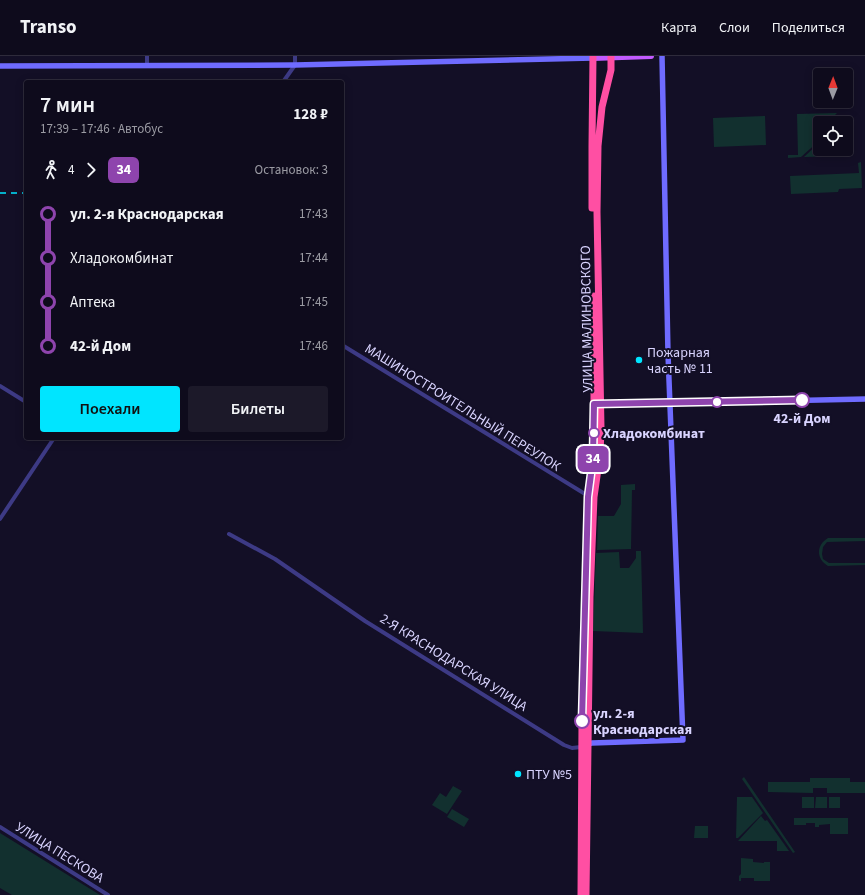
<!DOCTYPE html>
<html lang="ru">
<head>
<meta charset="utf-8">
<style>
	body { margin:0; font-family:"Source Sans 3",sans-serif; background:#1c1929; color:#f1f3f6; height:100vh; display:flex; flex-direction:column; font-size:15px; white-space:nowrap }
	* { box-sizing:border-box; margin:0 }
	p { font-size:13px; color:#9b9ba3 }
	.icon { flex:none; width:22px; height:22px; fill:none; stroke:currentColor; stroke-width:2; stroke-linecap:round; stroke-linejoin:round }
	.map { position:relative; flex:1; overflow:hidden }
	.panel { position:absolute; left:24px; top:24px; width:320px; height:360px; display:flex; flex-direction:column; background:#0e0b1c; border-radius:4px; box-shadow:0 2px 10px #0003,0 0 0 1px #2e2b3b }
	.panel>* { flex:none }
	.badge { padding:0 8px; border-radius:6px; font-size:14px; line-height:26px }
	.needle { width:26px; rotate:1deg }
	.controls { position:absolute; left:813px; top:12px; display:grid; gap:8px }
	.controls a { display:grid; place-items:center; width:40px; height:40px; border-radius:4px; background:#0e0b1c; box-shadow:0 2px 10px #0003,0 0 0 1px #2e2b3b; font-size:20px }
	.map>.badge { position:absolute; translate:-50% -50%; box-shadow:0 0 0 2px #fff }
	.legs { display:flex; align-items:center; gap:6px; height:44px; padding:0 16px; font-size:13px }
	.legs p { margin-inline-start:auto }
	.headline { display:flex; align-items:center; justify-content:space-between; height:68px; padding:0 16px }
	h1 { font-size:22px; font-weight:600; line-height:30px }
	.button { display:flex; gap:8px; margin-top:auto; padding:8px 16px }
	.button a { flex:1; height:46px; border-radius:4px; background:#00e5ff; color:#111; font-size:16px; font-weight:600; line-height:46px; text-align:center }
	.button a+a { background:#1c1929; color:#f1f3f6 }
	ul { padding:0 16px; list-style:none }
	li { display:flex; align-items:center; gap:14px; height:44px; font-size:15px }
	li i { display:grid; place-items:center; width:6px; height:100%; margin:0 5px; background:currentColor }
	li i::after { content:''; width:10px; height:10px; margin:-5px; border:3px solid; border-radius:50%; background:#0e0b1c }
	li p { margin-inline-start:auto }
	li:first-child i { background:linear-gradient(#0000 50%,currentColor 0) }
	li:last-child i { background:linear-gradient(currentColor 50%,#0000 0) }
	header { display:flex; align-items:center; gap:24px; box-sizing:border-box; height:56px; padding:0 20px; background:#0e0b1c; border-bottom:1px solid #2e2b3b }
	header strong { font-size:19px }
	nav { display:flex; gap:22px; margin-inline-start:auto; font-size:14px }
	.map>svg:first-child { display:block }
	.green { fill:#12302f }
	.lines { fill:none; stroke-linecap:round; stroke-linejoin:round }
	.street { stroke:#3d3a85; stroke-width:4 }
	.secondary { stroke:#6f6bff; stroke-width:5.5 }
	.primary { stroke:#c25bff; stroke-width:6 }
	.highway { stroke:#ff4fa3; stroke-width:7 }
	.rail { stroke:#00e5ff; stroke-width:1.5; stroke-dasharray:6 5; stroke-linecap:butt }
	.line-1-casing { stroke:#fff; stroke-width:9 }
	.line-1 { stroke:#8e44ad; stroke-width:6 }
	.poi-dot { fill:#00e5ff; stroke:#130f26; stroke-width:1.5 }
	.stop-1-dot { fill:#fff; stroke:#8e44ad; stroke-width:2 }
	.labels { text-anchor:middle; stroke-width:4; stroke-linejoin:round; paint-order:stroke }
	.street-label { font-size:14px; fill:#d9d4ff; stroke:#130f26 }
	.poi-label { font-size:14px; fill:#d9d4ff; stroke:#130f26; text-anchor:start }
	.stop-label { font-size:14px; font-weight:bold; fill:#d9d4ff; stroke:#130f26; text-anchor:start }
</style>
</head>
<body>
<header>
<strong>Transo</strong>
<nav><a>Карта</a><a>Слои</a><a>Поделиться</a></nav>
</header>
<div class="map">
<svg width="865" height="839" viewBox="0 0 865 839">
	<rect width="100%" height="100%" fill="#130f26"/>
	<path class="green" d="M837,57L834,60L839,66L837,67H820V84L801,101L788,102V99H798L797,58Z
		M765,60L766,89L714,91L713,62Z
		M820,86V93H844L845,100L804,101Z
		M861,106L862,132L839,133L838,136L791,138L790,120L859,117L858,107Z
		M635,428V434H632L631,493L597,494L598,460H614L621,448V429Z
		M828,482H865V485L827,486L823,491L822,498L823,503L829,507H865V509L828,510C816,503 816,489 828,482Z
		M636,495H641L643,577L593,575L596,497L619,496L620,512H629L636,502Z
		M744,721L795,796L793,797L742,723Z
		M810,722H850V726H865V737H827V732H813V737L768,736V726H810Z
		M453,730L462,735L447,758L432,749L440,737L446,741Z
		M737,741H752L763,757L738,782H736Z
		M802,741H814V752H802Z
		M816,741H827V752H815Z
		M829,741H840V752H829Z
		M452,753L469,763L464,771L447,761Z
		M761,760L765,765L767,764L789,795H777V785H738Z
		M794,762H848V778H830V768L819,769V771H815V767H806V769H794Z
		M695,770H708V782H694Z
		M0,777L100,839H12L0,832Z
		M741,802L753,803V806L764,807L763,820L764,806H770V825H754V822H741V825H739V820L741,818Z"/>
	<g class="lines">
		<path class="street" d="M147,0V9
			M283,26L295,9V0
			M342,289L590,441
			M0,330L26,346
			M0,463L54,382
			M229,478L275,503L365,565L564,689L572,692L581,691
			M0,771L108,839"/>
		<path class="secondary" d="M0,10L295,9L593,2
			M597,349L865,343
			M586,689L592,687L683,684L668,298L662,0"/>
		<path class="primary" d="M593,2L651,0"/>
		<path class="highway" d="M592,152V90L593,0
			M581,839L582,666L588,441L593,403L594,371V240
			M586,839L590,541L594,441L600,399L601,372L597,156L598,90L602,51L611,14V0"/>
		<path class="rail" d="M0,137H26"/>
	</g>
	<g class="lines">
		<g class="line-1-casing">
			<path id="line-1" d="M582,665L588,441L593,403L594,348L802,344"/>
		</g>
		<use href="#line-1" class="line-1"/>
	</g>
	<g class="poi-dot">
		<circle cx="639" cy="304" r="4"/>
		<circle cx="518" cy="718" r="4"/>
	</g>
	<g class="stop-1-dot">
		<circle cx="802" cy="344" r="7"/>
		<circle cx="717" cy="346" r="5"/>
		<circle cx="594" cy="377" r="5"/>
		<circle cx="582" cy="665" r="7"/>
	</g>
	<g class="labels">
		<g class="street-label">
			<text transform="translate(586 263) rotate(-91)" y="5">УЛИЦА МАЛИНОВСКОГО</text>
			<text transform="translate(463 351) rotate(32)" y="5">МАШИНОСТРОИТЕЛЬНЫЙ ПЕРЕУЛОК</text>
			<text transform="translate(454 606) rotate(32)" y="5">2-Я КРАСНОДАРСКАЯ УЛИЦА</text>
			<text transform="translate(60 796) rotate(32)" y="5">УЛИЦА ПЕСКОВА</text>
		</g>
		<g class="poi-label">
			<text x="647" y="301">Пожарная<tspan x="647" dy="16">часть № 11</tspan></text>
			<text x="526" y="723">ПТУ №5</text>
		</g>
		<g class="stop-label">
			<text x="802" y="367" text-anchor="middle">42-й Дом</text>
			<text x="603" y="382">Хладокомбинат</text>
			<text x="593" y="662">ул. 2-я<tspan x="593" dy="16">Краснодарская</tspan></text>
		</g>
	</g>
</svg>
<div class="controls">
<a><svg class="needle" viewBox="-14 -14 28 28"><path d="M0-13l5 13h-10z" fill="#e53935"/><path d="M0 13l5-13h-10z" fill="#9b9ba3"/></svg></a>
<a><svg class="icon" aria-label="locate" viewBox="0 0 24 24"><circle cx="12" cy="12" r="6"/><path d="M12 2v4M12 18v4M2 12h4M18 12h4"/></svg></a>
</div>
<b class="badge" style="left:593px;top:403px;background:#8e44ad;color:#fff">34</b>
<section class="panel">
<div class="headline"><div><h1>7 мин</h1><p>17:39 – 17:46 · Автобус</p></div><b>128 ₽</b></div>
<div class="legs"><svg class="icon" aria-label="walk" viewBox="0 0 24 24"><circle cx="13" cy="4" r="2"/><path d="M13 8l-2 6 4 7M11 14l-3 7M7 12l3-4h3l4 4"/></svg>4<svg class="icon" aria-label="forward" viewBox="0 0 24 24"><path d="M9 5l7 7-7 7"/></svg><b class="badge" style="background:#8e44ad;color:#fff">34</b><p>Остановок: 3</p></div>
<ul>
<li><i style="color:#8e44ad"></i><b>ул. 2-я Краснодарская</b><p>17:43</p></li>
<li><i style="color:#8e44ad"></i><span>Хладокомбинат</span><p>17:44</p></li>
<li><i style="color:#8e44ad"></i><span>Аптека</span><p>17:45</p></li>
<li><i style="color:#8e44ad"></i><b>42-й Дом</b><p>17:46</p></li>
</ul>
<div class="button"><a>Поехали</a><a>Билеты</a></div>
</section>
</div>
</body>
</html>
